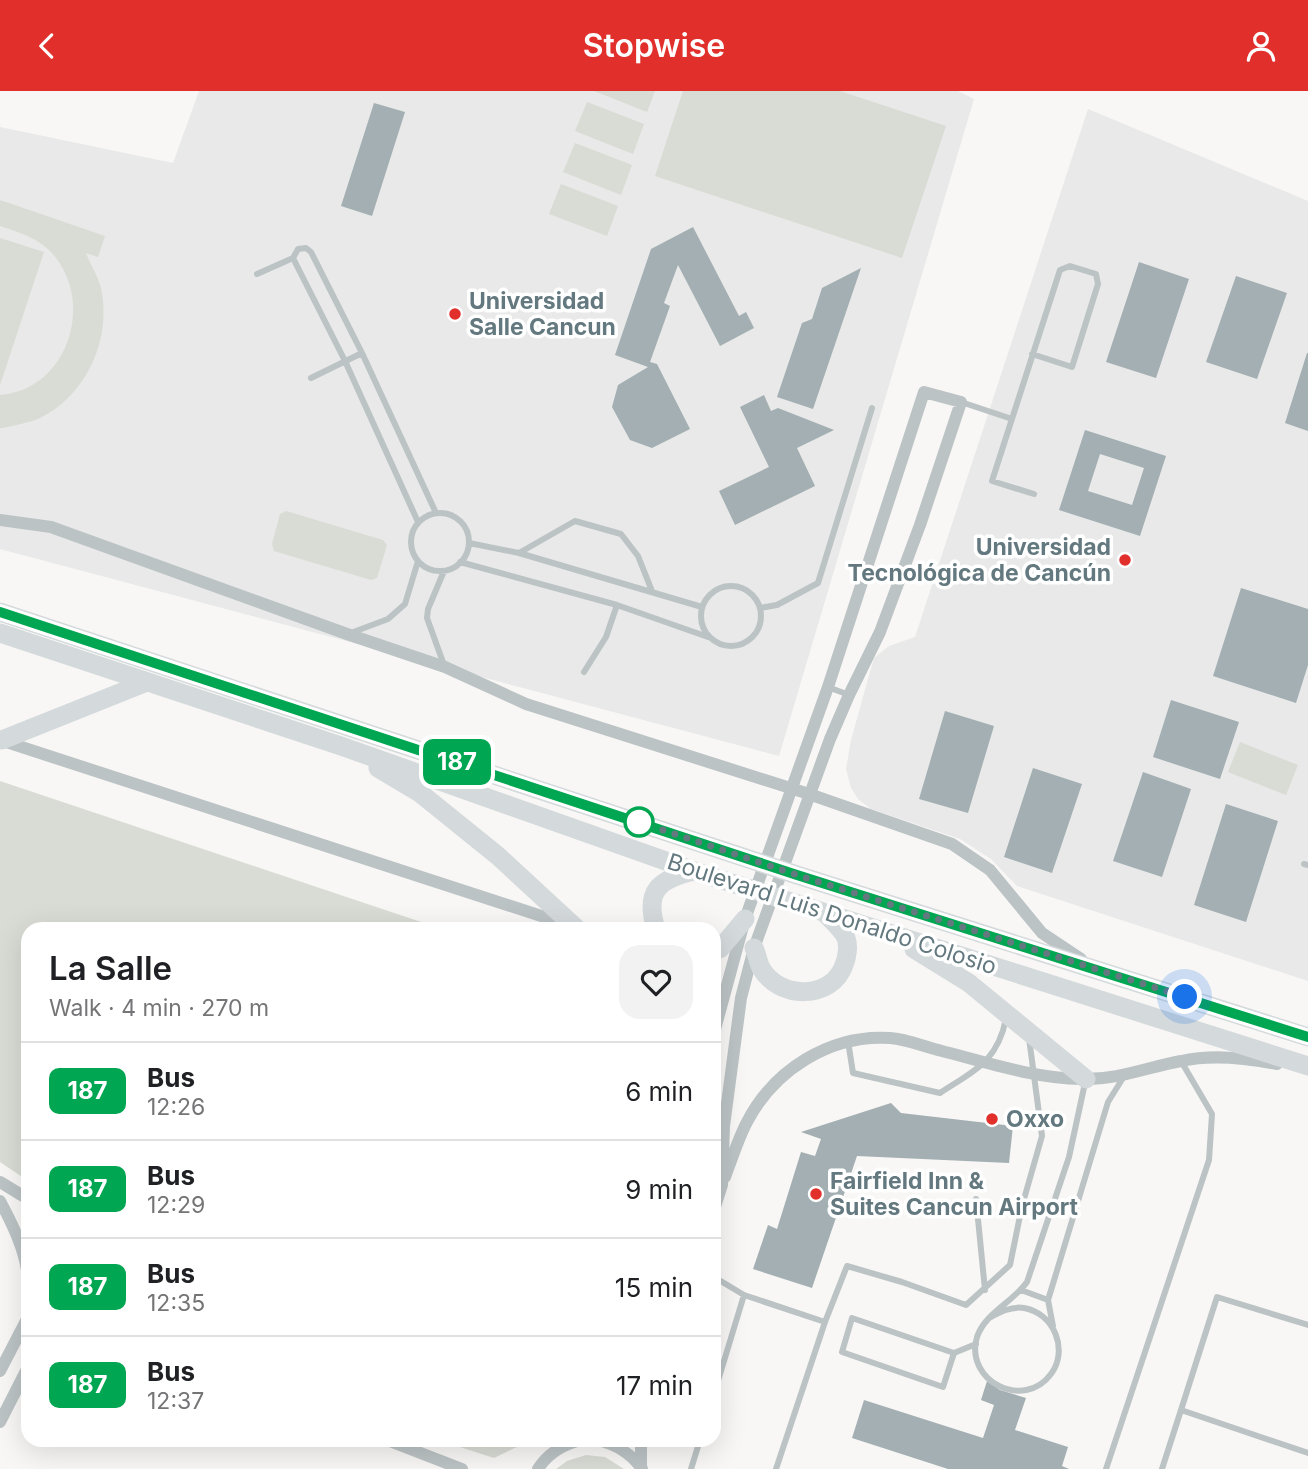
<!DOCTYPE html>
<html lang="en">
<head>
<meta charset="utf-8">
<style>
	body { margin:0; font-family:Inter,sans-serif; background:#f2f2f2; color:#202124; height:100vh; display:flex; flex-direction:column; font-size:26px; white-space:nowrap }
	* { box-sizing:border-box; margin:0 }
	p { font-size:23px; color:#757577 }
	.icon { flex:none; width:38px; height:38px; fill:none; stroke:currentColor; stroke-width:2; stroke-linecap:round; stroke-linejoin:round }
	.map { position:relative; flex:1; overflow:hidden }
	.drawer { position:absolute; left:21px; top:831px; width:700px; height:525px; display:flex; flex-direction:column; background:#fff; border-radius:21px; box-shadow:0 7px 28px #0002 }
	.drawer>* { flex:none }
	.badge { padding:0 14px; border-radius:10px; font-size:24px; line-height:46px }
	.you { position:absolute; width:35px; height:35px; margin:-18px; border:5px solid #fff; border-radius:50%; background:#1a73e8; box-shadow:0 0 0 10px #1a73e833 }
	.map>.badge { position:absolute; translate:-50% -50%; box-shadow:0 0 0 4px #fff }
	.round { display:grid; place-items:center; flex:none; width:74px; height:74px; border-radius:21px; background:#f2f2f2 }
	.overview { display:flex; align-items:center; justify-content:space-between; height:119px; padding:0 28px }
	h1 { font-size:33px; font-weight:600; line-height:52px }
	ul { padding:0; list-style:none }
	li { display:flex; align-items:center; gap:21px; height:98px; padding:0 28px; border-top:2px solid #e0e0e0 }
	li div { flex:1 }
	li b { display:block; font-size:26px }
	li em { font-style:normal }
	li .badge { min-width:77px; font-weight:700; text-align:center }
	header { display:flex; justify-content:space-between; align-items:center; height:91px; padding:0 28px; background:#e12f2b; color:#fff; font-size:32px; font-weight:600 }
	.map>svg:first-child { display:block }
	.built { fill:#e8e9e8 }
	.green { fill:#d9dcd4 }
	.building { fill:#a3afb2; fill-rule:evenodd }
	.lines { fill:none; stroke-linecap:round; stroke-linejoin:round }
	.service { stroke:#bcc3c5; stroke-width:6 }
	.minor { stroke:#bcc3c5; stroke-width:12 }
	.primary { stroke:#d4d9db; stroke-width:19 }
	.line-casing { stroke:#fff; stroke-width:16 }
	.line { stroke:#00a651; stroke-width:10 }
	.walk { stroke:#63797f; stroke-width:7; stroke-dasharray:0 12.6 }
	.poi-dot { fill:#e12f2b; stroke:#fff; stroke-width:2.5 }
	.stop-dot { fill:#fff; stroke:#00a651; stroke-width:3.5 }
	.labels { text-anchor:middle; stroke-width:7; stroke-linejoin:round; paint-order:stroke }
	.poi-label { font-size:23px; font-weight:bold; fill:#63797f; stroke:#fff; text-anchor:start }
	.street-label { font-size:23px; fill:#63797f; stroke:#fff }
</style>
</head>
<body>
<header><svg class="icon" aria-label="back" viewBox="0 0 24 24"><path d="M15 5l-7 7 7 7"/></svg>Stopwise<svg class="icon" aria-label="person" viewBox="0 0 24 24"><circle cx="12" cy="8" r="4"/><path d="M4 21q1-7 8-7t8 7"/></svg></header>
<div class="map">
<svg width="1308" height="1378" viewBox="0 0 1308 1378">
	<rect width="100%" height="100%" fill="#f8f7f5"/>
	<path class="built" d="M199,0H958L974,8L779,665L0,458V36L173,72Z
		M1088,18L1308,110V890L1017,795L991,768L960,748L871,718L858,708L851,697L846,678L851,649L874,567L889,555L915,546Z"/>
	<path class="green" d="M594,0H655L647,21Z
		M683,0H840L946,35L902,167L655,85Z
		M587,11L644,33L633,63L575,40Z
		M575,52L632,74L621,104L563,81Z
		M561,93L618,115L607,145L549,123Z
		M0,109L105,145L98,166L86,162C90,173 98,185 101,197C112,247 87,304 40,327C29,332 15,334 3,337H0V304C66,299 94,216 56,167C42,148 21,142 0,135Z
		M0,147L44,161L0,294Z
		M286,420L383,449L387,454L377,487L371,489L274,460L272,453L280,423Z
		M1240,651L1298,674L1286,704L1228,681Z
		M0,690L442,838H28V1090L0,1071Z
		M438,1349H531L494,1367Z
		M586,1364L605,1366L624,1378H556L567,1370Z"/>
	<path class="building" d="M374,12L405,21L372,125L341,115Z
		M693,136L739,225L746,221L754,237L720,255L678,174L664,212L670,215L650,271L657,273L690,338L652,357L630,349L612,316L618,294L648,276L615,264L651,158Z
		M1139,171L1189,188L1156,287L1106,271Z
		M861,177L813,318L777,306L802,232L812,228L822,197Z
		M1236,185L1287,202L1257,288L1206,271Z
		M1307,262H1308V340L1285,332Z
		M764,304L771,320L778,317L834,339L797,357L815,395L735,434L719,400L769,376L740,316Z
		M1085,339L1166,365L1140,445L1059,419ZM1100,363L1144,377L1132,414L1088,400Z
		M1241,497L1308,518V574L1296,612L1213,585Z
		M1171,609L1239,631L1220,688L1153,666Z
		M945,620L994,635L968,722L919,708Z
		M1033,677L1082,693L1052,782L1004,766Z
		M1143,681L1191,698L1162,786L1113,770Z
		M1226,713L1278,730L1246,831L1194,814Z
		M891,1012L901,1022L1013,1035L1009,1072L857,1065L812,1197L753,1178L768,1134L777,1138L801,1061L815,1065L821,1048L801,1041Z
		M987,1290L1000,1299L1026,1307L1015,1339L1068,1356L1062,1375L1069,1378H948L852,1347L864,1309L983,1347L994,1314L981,1309Z"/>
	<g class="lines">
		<path class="service" d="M257,183L293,167
			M1032,263L1072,276L1098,193L1096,183L1070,175L1060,179L992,390L1034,403
			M311,287L362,262
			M961,311L1012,328
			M411 451a29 29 0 1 1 58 0a29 29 0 1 1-58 0Z
			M418,431L345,270L293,167L298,158L306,157L311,161L362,262L436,422
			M469,452L519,462L702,516
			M519,462L575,430L621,443L638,465L652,500
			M460,471L617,514L708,546
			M444,480L428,518L427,527L444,574
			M701 525a30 30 0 1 1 60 0a30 30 0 1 1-60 0Z
			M760,517L777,514L818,492L872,317
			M348,543L388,528L405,513L418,470
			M584,581L606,546L617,514
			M828,596L849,604
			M1304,773L1308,774
			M848,950L853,982L940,1002C975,979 997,971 1006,928
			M976,1108L985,1199
			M714,1186L744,1204L825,1231L847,1175L902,1191L966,1214L1010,1174L1022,1115L1042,1045L1029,947
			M1021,1199L1048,1209
			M989,1227C1000,1221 1011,1215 1024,1217C1054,1222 1069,1259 1051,1283C1024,1320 964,1290 977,1246C985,1222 1013,1211 1027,1191L1069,1066L1085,992
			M1308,1234L1217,1206L1181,1319L1308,1362
			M1053,1235L1048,1209L1052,1196L1108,1011L1123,987
			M954,1262L943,1296L842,1261L852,1227L954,1262L976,1253
			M714,1303L744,1204
			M691,1378L700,1349
			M776,1378L825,1231
			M1106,1378L1209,1069L1212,1023L1181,970
			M1162,1378L1181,1319"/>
		<path class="minor" d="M0,429L51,436L347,543L445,576L526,613L809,703L952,753L990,779L1042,842L1081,868
			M0,649L569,834
			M714,942L745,828L828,596L924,301L961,311L920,434L880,541L849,604L830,648L754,857L741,907L724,1035L722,1094L714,1119
			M725,1086C732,1068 738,1048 747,1031C774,979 830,943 890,947C907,948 925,956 942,960C988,972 1034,987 1082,988C1118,989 1148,976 1181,970C1213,963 1246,967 1277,973
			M0,1091L28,1108
			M0,1110C13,1134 25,1159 28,1186
			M0,1280L28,1226
			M0,1331L28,1276
			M387,1349L462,1378
			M598,1349C617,1354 631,1362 642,1378
			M641,1375V1349
			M538,1378C548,1362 564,1353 582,1349"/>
		<path class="primary" d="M0,521L797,784L1308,946
			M0,542L341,655L694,780L1308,975
			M2,649L147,591
			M378,677L420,702L498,765L576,837
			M656,838C644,800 659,788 694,780
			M754,857C757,863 758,871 761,877C779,909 832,909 844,874C847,867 849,855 846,847C843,839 831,829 825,822
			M914,858L969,892L1086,988
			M714,859L720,858L745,828"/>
	</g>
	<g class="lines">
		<g class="line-casing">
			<path id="line" d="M0,521L797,784L1308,946"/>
		</g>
		<use href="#line" class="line"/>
		<path class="walk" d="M639,731L797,784L1185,906"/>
	</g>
	<g class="poi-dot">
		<circle cx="455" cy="223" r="7"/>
		<circle cx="1125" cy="469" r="7"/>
		<circle cx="992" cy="1028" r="7"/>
		<circle cx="816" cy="1103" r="7"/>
	</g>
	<circle class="stop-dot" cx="639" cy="731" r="14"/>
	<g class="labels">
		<g class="poi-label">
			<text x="469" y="218">Universidad<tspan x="469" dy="26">Salle Cancun</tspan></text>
			<text x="1111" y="464" text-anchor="end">Universidad<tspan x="1111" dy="26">Tecnológica de Cancún</tspan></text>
			<text x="1006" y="1036">Oxxo</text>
			<text x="830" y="1098">Fairfield Inn &amp;<tspan x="830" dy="26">Suites Cancun Airport</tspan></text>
		</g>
		<g class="street-label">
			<text transform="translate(832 823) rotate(18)" y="8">Boulevard Luis Donaldo Colosio</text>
		</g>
	</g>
</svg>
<div class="you" style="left:1185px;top:906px"></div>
<b class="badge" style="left:457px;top:671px;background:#00a651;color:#fff">187</b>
<section class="drawer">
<div class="overview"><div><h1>La Salle</h1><p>Walk · 4 min · 270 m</p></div><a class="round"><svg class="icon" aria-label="heart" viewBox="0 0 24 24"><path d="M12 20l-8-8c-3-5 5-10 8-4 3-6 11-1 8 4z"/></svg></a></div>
<ul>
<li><span class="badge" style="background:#00a651;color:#fff">187</span><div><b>Bus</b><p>12:26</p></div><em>6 min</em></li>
<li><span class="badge" style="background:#00a651;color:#fff">187</span><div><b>Bus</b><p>12:29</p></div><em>9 min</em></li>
<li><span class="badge" style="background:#00a651;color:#fff">187</span><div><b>Bus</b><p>12:35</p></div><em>15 min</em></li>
<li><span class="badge" style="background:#00a651;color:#fff">187</span><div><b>Bus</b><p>12:37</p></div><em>17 min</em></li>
</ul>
</section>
</div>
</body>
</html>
